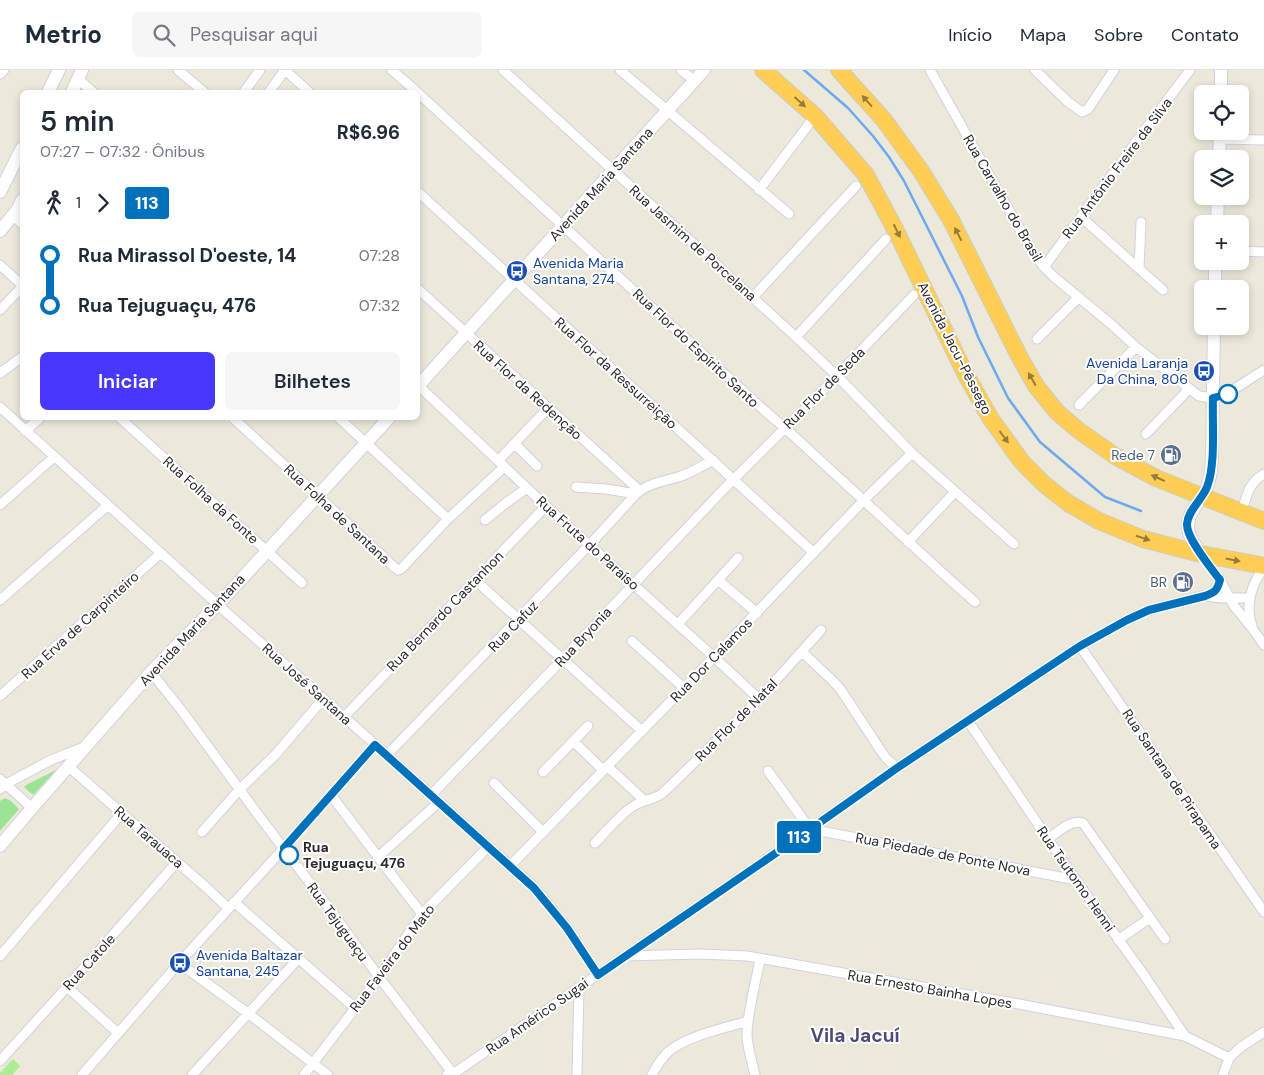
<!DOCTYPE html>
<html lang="pt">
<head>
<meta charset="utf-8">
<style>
	body { margin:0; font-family:"DM Sans",sans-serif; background:#f6f6f7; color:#1f2937; height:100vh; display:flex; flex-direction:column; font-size:19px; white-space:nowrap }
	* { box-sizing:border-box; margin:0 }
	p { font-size:16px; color:#747a83 }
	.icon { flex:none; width:28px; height:28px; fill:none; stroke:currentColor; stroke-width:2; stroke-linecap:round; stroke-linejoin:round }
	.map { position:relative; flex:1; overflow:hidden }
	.side { position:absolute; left:20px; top:20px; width:400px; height:330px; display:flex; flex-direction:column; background:#fff; border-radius:8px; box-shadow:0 2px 8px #0003 }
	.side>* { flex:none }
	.badge { padding:0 10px; border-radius:4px; font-size:18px; line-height:32px }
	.fabs { position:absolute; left:1194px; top:15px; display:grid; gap:10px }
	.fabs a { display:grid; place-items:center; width:55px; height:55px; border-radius:8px; background:#fff; box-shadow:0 2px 8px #0003; font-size:25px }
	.map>.badge { position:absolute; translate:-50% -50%; box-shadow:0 0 0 2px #fff }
	.legs { display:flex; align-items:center; gap:8px; height:55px; padding:0 20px; font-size:16px }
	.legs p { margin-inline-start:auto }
	.summary { display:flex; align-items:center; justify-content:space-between; height:85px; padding:0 20px }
	h1 { font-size:28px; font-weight:600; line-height:38px }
	.cta { display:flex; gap:10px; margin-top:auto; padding:10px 20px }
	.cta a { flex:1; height:58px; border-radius:8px; background:#4837fd; color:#fff; font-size:20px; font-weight:600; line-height:58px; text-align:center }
	.cta a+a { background:#f6f6f7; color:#1f2937 }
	ul { padding:0 20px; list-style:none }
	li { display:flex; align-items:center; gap:18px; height:50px; font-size:19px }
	li i { display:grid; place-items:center; width:8px; height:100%; margin:0 6px; background:currentColor }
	li i::after { content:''; width:12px; height:12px; margin:-6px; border:4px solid; border-radius:50%; background:#fff }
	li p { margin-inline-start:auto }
	li:first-child i { background:linear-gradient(#0000 50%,currentColor 0) }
	li:last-child i { background:linear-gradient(currentColor 50%,#0000 0) }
	header { display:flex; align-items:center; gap:30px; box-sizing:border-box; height:70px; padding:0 25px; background:#fff; border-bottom:1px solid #e0e1e3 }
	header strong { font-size:24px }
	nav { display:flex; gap:28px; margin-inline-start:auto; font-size:18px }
	.search { width:350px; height:45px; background:#f6f6f7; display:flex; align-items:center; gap:12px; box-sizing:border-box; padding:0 18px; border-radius:8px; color:#747a83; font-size:19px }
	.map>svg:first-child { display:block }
	.green { fill:#9be496 }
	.pitch { fill:#adec91 }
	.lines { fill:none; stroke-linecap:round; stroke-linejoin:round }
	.stream { stroke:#6ba9f1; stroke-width:2.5 }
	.street-casing { stroke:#d2d0e3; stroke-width:11 }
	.secondary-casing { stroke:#d2d0e3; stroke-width:14 }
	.highway-casing { stroke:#ccc; stroke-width:18 }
	.street { stroke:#fff; stroke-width:9 }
	.secondary { stroke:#fff; stroke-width:12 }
	.highway { stroke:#ffcd53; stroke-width:16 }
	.oneway { fill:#947c3e }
	.line-1-casing { stroke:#fff; stroke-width:11 }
	.line-1 { stroke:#0072bc; stroke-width:8 }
	.stop-1-dot { fill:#fff; stroke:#0072bc; stroke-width:2.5 }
	.labels { text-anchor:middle; stroke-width:4; stroke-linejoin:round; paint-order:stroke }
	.street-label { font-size:14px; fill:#2a2a2a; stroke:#fff }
	.transit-label { font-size:14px; fill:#164399; stroke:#fff; text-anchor:start }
	.service-label { font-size:14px; fill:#4e5e75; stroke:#fff; text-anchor:end }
	.stop-label { font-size:14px; font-weight:bold; fill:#2a2a2a; stroke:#fff; text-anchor:start }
	.district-label { font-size:19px; font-weight:bold; fill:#4e497b; stroke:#fff }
</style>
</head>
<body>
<header>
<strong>Metrio</strong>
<div class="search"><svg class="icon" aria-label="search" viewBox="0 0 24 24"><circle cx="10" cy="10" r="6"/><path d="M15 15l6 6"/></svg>Pesquisar aqui</div>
<nav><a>Início</a><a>Mapa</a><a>Sobre</a><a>Contato</a></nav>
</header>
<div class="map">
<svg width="1264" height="1005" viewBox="0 0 1264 1005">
	<rect width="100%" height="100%" fill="#ece9db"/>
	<path class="green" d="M56,700L34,724L33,725L24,717L26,715Z
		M5,728L11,731L19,739L0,761V731Z"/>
	<path class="pitch" d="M13,989L20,996L12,1005H0V1003Z"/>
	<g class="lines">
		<path class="stream" d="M804,0L848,38L873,66L889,87L904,111L962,226L978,267L1008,328L1040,372L1105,427L1141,441"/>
		<g class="street-casing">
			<path id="street" d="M178,0L204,22
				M285,0L309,22
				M392,0L417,22
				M503,0L796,267L837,306L912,383L1014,474
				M620,0L789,144
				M681,0L695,11
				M930,0L1032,181L1044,197L1054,207L1111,254L1136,277L1199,326L1213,328L1228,323L1264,300
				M1035,0L1068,32L1082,42L1088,39L1114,0
				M0,4L4,0
				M78,9L93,22
				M244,22L260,0
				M269,22L285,0
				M418,23L765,341L785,358L949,509L975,532
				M1220,69L1264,70
				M759,120L815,46
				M418,122L814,483
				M13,145L22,154
				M1081,147L1163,220
				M1240,181L1264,182
				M0,195L22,215
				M1044,197L1147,57L1190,0
				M1139,198L1141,152
				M418,219L640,421
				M753,227L856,116
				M0,240L22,217
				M796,267L886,169
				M1037,269L1079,227
				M0,303L22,287
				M418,316L422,319L546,436L714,587L759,629
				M1079,335L1136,277
				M0,337L217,534L387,685L534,817L567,857L598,905
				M120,348L302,513
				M233,348L317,425L394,497L398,500L401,499L448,449L504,397
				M339,348L448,449
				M25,361L40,348
				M1146,364L1189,319
				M515,374L537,396
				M498,391L548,338
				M576,417L606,419L636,424C649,412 668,411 684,405C694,401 704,395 713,390
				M0,435L54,387
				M1242,442C1246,427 1249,412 1264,404
				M485,450L506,433L527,418
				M908,472L955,422
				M1202,485L1220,510L1234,536L1252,558L1264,575
				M475,510L642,661
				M718,510L757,543
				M1207,526L1221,528H1250
				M0,530L108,435
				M678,554L738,488
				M1252,556C1245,537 1251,514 1264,498
				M632,571L684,618
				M1080,576L1264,842
				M802,582L832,610L841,620L881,681L886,688L897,698
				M151,602L182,641L259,746L329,838L379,907L454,1005
				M0,626L161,483
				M344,647L546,436
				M968,651L1076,810L1144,905L1185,966
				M573,671L603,700
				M387,685L595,469L636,424
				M68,696L208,819L228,838
				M607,696L645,731
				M768,701L810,759L1076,810
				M543,702L588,656
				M0,709L32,738
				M494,713L543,762
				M0,719L6,714L51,690L84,677
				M331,725L378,787L422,844
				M431,725L556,596L723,420L785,358L806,338L914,225
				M202,762L239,720L276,684L323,629
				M1048,769C1058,762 1071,749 1083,753L1165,869
				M595,773C607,761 620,744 635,735C645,729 655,730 664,722L759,629L821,560
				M378,787L439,732
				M510,796L714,587L863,431L912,383
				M234,832L355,938
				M1118,870L1150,848
				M0,886L122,743
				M625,886L700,884L747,886L1019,934L1185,966L1229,988
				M179,893L249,944L328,1005
				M67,917L118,963
				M0,991L67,917L177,792
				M82,1005L179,893L284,778L375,675
				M192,1005L298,889
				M304,1005L379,907L422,844L488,777
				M447,1005L453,1004L810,759L897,698L1080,576L1127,550L1149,540L1213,523L1217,520L1220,510
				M577,1005L579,917
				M652,1005C656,997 661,989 668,982C686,966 725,958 748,951
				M755,1005C752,992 748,980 747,966C747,943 756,912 760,889
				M1223,1005L1229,988L1241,977L1264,962"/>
		</g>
		<g class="secondary-casing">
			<path id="secondary" d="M48,22L59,0
				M72,22L82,0
				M1221,24V0
				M1219,89L1220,61
				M0,122L22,78
				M1217,154L1218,126
				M0,161L18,139L22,130
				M1215,219V191
				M418,316L704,0
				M1201,484C1192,471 1182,458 1192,442C1195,436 1200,431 1203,426C1210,414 1211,401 1212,388L1214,256
				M0,776L32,738L151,602L225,527L389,348"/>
		</g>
		<g class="highway-casing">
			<path id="highway" d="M763,0L815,46L866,105L895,159L966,305L991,349L1022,392L1044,414L1068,433L1099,451L1143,469L1201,484L1264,496
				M839,0L884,50L921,101L951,150L1019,286L1036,316L1057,342L1078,360L1115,386L1156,408L1264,451"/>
		</g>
		<use href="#street" class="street"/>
		<use href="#secondary" class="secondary"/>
		<use href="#highway" class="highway"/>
	</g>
	<defs><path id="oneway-solid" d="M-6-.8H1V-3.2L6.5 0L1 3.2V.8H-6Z" transform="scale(1.25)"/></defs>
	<g class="oneway">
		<use href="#oneway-solid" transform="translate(867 31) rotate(-132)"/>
		<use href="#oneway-solid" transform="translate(800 32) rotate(42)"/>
		<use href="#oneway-solid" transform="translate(897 161) rotate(64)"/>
		<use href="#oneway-solid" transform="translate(958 164) rotate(-117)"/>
		<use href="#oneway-solid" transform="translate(1032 309) rotate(-120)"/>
		<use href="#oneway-solid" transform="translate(1004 367) rotate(53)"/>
		<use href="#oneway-solid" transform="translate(1158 408) rotate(-156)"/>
		<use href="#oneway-solid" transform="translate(1143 468) rotate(18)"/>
		<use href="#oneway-solid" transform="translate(1233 490) rotate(11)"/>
	</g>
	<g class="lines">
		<g class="line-1-casing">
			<path id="line-1" d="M289,785L284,778L375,675L534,818L567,858L598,905L795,770L897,698L1080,576L1127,550L1149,540L1205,526C1215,522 1217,521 1220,510C1211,498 1186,468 1187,454C1188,440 1202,430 1207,417C1216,394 1212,354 1213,328L1228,324"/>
		</g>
		<use href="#line-1" class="line-1"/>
	</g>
	<defs>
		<g id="bus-disc" transform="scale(1.125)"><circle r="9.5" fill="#1a4fb4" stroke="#fff"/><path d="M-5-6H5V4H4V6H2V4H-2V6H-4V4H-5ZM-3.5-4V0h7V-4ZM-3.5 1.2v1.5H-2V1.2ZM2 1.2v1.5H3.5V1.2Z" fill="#fff"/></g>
		<g id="fuel-disc" transform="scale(1.125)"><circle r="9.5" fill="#5c6f8a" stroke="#fff"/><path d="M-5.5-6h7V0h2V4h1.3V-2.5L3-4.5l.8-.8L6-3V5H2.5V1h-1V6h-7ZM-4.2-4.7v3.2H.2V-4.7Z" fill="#fff"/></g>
	</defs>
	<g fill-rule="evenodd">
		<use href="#bus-disc" x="517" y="201"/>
		<use href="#bus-disc" x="1204" y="301"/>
		<use href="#fuel-disc" x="1171" y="385"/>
		<use href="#fuel-disc" x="1183" y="512"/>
		<use href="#bus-disc" x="180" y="893"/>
	</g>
	<g class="stop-1-dot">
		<circle cx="1228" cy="324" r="9"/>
		<circle cx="289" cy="785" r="9"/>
	</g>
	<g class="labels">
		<g class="street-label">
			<text transform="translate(1117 98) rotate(-53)" y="5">Rua Antônio Freire da Silva</text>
			<text transform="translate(601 114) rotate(-48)" y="5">Avenida Maria Santana</text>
			<text transform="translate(1003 128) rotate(60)" y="5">Rua Carvalho do Brasil</text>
			<text transform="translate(693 173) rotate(42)" y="5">Rua Jasmim de Porcelana</text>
			<text transform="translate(696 278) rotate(43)" y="5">Rua Flor do Espírito Santo</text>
			<text transform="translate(955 278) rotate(63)" y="5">Avenida Jacu-Pêssego</text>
			<text transform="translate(616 303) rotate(42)" y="5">Rua Flor da Ressurreição</text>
			<text transform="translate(824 318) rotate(-45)" y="5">Rua Flor de Seda</text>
			<text transform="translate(528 320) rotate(42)" y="5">Rua Flor da Redenção</text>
			<text transform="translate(211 430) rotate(42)" y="5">Rua Folha da Fonte</text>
			<text transform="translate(337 444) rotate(43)" y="5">Rua Folha de Santana</text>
			<text transform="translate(588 473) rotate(42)" y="5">Rua Fruta do Paraíso</text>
			<text transform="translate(445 541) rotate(-46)" y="5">Rua Bernardo Castanhon</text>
			<text transform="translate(80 555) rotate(-42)" y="5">Rua Erva de Carpinteiro</text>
			<text transform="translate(513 556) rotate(-46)" y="5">Rua Cafuz</text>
			<text transform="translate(192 560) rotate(-47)" y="5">Avenida Maria Santana</text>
			<text transform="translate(583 567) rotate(-47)" y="5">Rua Bryonia</text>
			<text transform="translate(711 590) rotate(-46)" y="5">Rua Dor Calamos</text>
			<text transform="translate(307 614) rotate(42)" y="5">Rua José Santana</text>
			<text transform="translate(736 650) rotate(-45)" y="5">Rua Flor de Natal</text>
			<text transform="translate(1172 709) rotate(56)" y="5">Rua Santana de Pirapama</text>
			<text transform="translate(149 767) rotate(41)" y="5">Rua Tarauaca</text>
			<text transform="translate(943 784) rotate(11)" y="5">Rua Piedade de Ponte Nova</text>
			<text transform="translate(1076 809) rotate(55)" y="5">Rua Tsutomo Henni</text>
			<text transform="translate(338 852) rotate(54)" y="5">Rua Tejuguaçu</text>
			<text transform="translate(392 888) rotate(-53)" y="5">Rua Faveira do Mato</text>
			<text transform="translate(89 892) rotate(-48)" y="5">Rua Catole</text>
			<text transform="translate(930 919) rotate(10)" y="5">Rua Ernesto Bainha Lopes</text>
			<text transform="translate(537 946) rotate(-35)" y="5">Rua Américo Sugai</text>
		</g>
		<g class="transit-label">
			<text x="533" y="198">Avenida Maria<tspan x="533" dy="16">Santana, 274</tspan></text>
			<text x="1188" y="298" text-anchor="end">Avenida Laranja<tspan x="1188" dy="16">Da China, 806</tspan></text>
			<text x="196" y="890">Avenida Baltazar<tspan x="196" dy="16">Santana, 245</tspan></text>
		</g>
		<g class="service-label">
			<text x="1155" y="390">Rede 7</text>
			<text x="1167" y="517">BR</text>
		</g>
		<g class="stop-label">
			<text x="303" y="782">Rua<tspan x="303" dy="16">Tejuguaçu, 476</tspan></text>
		</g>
		<g class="district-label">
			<text x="855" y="972">Vila Jacuí</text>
		</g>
	</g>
</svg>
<div class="fabs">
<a><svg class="icon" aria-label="locate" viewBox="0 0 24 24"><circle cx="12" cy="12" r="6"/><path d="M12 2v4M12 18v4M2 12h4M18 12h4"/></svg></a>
<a><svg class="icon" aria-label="layers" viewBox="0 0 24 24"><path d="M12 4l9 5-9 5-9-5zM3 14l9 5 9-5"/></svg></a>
<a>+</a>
<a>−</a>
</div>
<b class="badge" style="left:799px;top:767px;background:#0072bc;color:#fff">113</b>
<section class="side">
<div class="summary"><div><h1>5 min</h1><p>07:27 – 07:32 · Ônibus</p></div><b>R$6.96</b></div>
<div class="legs"><svg class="icon" aria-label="walk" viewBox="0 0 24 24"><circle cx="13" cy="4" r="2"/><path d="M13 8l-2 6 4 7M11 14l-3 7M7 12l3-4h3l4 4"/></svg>1<svg class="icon" aria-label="forward" viewBox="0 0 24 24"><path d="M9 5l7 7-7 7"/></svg><b class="badge" style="background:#0072bc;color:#fff">113</b></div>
<ul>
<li><i style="color:#0072bc"></i><b>Rua Mirassol D'oeste, 14</b><p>07:28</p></li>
<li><i style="color:#0072bc"></i><b>Rua Tejuguaçu, 476</b><p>07:32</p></li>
</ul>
<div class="cta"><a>Iniciar</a><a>Bilhetes</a></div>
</section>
</div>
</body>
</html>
